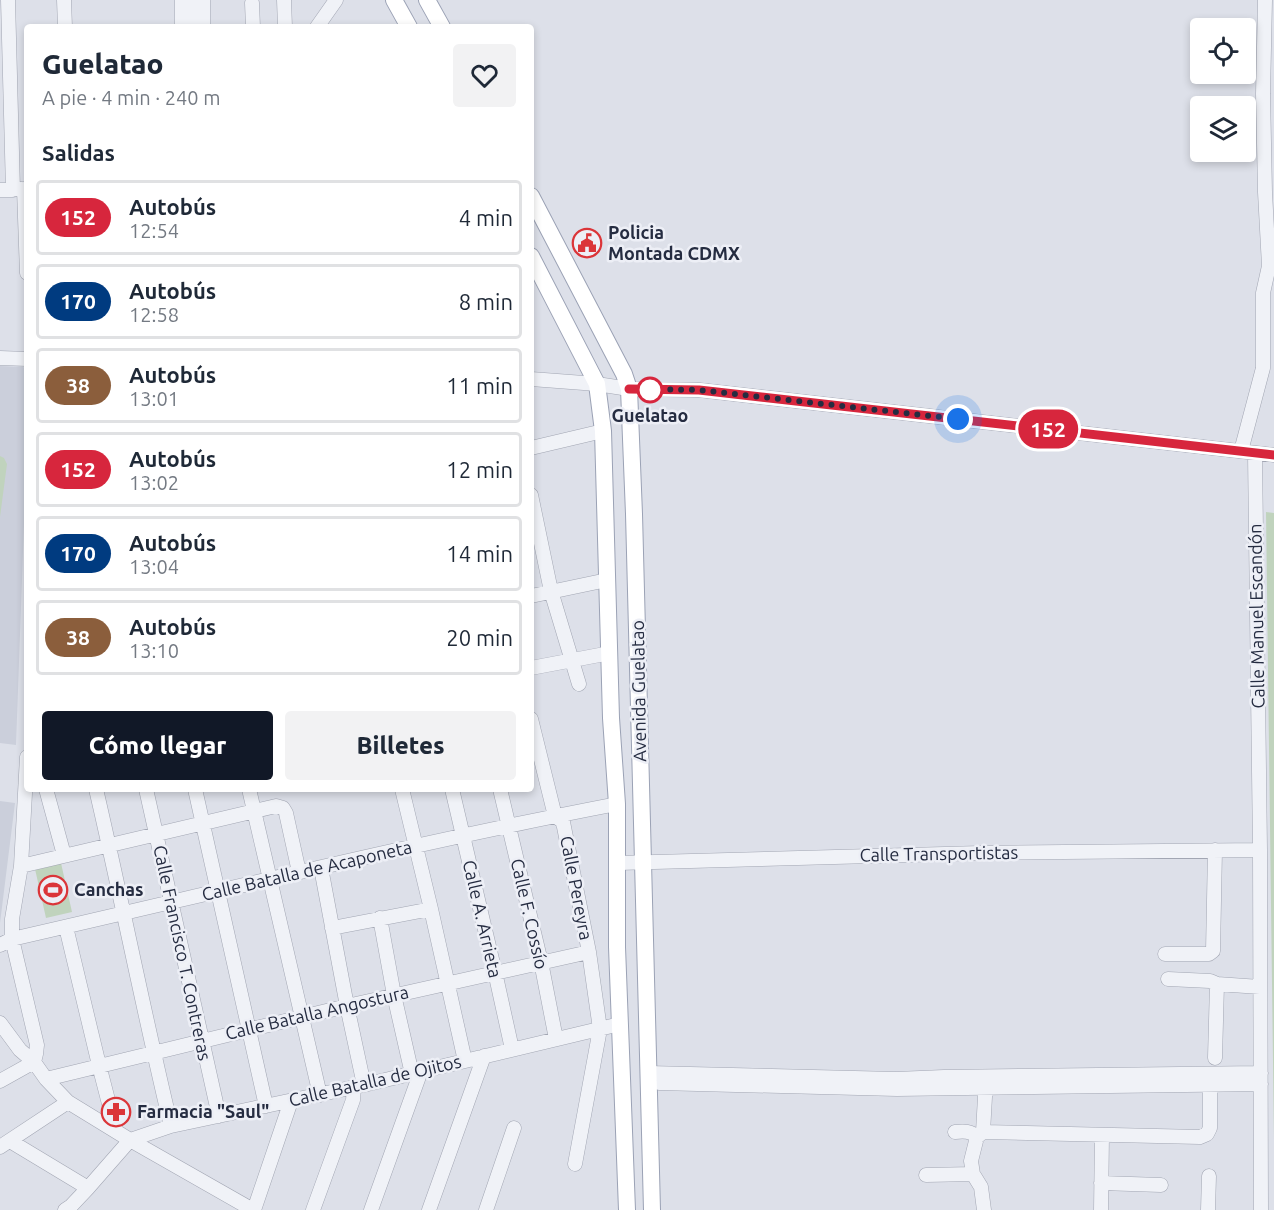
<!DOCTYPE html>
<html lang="es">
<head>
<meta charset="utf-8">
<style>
	body { margin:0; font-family:Ubuntu,sans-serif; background:#f2f2f3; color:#1f2937; height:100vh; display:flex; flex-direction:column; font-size:22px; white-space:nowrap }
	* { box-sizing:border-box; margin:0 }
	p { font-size:20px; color:#747a83 }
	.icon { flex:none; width:33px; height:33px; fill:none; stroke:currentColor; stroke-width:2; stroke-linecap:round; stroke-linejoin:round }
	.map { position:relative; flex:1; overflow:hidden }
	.details { position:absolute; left:24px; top:24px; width:510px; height:768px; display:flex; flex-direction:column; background:#fff; border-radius:6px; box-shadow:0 3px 9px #0003 }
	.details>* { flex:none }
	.badge { padding:0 12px; border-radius:20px; font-size:21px; line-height:39px }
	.controls { position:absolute; left:1190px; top:18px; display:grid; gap:12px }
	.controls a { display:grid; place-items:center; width:66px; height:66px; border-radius:6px; background:#fff; box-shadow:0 3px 9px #0003; font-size:30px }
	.you { position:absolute; width:30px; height:30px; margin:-15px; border:4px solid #fff; border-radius:50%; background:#1a73e8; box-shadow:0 0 0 9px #1a73e833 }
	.map>.badge { position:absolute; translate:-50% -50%; box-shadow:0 0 0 3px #fff }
	h2 { padding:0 18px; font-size:22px; line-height:54px }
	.round { display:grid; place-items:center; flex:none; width:63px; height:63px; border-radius:6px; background:#f2f2f3 }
	.summary { display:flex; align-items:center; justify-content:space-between; height:102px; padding:0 18px }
	h1 { font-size:28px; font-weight:800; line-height:45px }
	.primary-button { display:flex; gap:12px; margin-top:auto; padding:12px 18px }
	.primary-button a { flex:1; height:69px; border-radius:6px; background:#111827; color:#fff; font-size:24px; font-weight:800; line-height:69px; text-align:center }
	.primary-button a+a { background:#f2f2f3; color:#1f2937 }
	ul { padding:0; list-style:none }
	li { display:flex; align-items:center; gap:18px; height:75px; margin:0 12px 9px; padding:0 6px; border:3px solid #e0e1e3; border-radius:6px }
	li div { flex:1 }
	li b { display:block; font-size:22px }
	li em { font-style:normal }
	li .badge { min-width:66px; font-weight:700; text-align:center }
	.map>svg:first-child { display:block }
	.built { fill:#cbcfdb }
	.green { fill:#c0d3bd }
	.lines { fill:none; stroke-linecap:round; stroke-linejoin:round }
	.minor-casing { stroke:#a2a6b3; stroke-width:15 }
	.major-casing { stroke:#9ba2b5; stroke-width:18 }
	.minor { stroke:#f0f2f7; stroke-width:14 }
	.major { stroke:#fff; stroke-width:16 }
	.line-casing { stroke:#fff; stroke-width:14 }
	.line { stroke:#d7263d; stroke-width:9 }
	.walk { stroke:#252c41; stroke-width:6; stroke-dasharray:0 10.8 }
	.stop-dot { fill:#fff; stroke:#d7263d; stroke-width:3 }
	.labels { text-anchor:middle; stroke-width:5; stroke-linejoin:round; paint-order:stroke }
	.poi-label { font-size:18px; font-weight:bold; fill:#252c41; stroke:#edeff6; text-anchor:start }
	.stop-label { font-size:18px; font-weight:bold; fill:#252c41; stroke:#edeff6 }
	.street-label { font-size:18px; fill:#252c41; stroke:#edeff6 }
</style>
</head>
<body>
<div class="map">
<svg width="1274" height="1210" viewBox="0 0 1274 1210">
	<rect width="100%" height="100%" fill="#dde0e9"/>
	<path class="built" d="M0,366L23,367L27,369V441L16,745L0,743Z
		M0,801L15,803L0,923Z"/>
	<path class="green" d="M0,456L4,458L7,464L0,517Z
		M1266,512L1274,513V1140Z
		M61,863L72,912L46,918L35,869Z"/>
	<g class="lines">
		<g class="minor-casing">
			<path id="minor" d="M8,0L13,190
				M64,0L65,27
				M284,0L285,27
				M192,1V27
				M252,3L253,27
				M182,27V1H203V27
				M317,27L336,0
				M24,189L27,273
				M0,190L22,189
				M0,358L27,359
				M531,379L597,384L629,389L699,390L1274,455
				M531,448L603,431
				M1241,451L1263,368V293L1269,266L1265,192L1263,94L1265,0
				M1255,454L1260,850L1261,1210
				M531,495L551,591L579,684
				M531,596L607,580
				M531,668L610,653
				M531,719L555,816L563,822L589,952L600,1029L575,1164
				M46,789L64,855
				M96,789C122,901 144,1014 171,1126
				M146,789L219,1116
				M195,789L266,1106
				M249,789L320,1095
				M402,789L431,909L465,1061
				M452,789L495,972L512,1049
				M500,789L541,962L556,1039
				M618,863L981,853L1260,850
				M21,866L276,806L283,808L286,813L299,872
				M321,868L347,1006L364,1085
				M380,918L394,995L412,1074
				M66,927L99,1065L116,1131
				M332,928L431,909
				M0,945L12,939C213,893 414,843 617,804
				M1165,954H1209L1213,951L1215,850
				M1168,979L1210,981L1217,984L1260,987
				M0,1023L20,1050L34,1062L46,1079L68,1102L130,1140L253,1210
				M1215,1058L1217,984
				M648,1073L896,1079L944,1077L1261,1073
				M46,1079L347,1006L589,952
				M0,1081L34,1062L36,1054L37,1045L12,939V919L21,866L27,757
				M659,1083L897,1089L1261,1084
				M955,1132C964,1131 971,1131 977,1137L983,1132L1200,1137L1207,1134L1210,1128V1086
				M983,1132L986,1079
				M10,1141L88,1188
				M0,1147L68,1102
				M973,1174L971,1161L977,1137
				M926,1175L973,1174L981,1187L984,1210
				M1101,1183L1161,1185
				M65,1210L71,1206L88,1188L130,1140L171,1126L364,1085L620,1024
				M254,1210L291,1101
				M313,1210L353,1100L354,1087
				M371,1210L421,1071
				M429,1210L484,1056
				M486,1210L514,1128
				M1101,1210L1102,1135
				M1208,1210L1209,1176"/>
		</g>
		<g class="major-casing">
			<path id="major" d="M394,0L409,27
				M427,0L442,27
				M531,196L624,374L629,389L634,514L652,1210
				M531,256L597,384L603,431L611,718L617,804V947L627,1210"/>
		</g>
		<use href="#minor" class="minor"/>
		<use href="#major" class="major"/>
	</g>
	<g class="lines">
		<g class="line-casing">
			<path id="line" d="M629,389L699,390L1274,455"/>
		</g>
		<use href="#line" class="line"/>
		<path class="walk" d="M650,390L644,389L699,390L958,419"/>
	</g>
	<defs>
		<g id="civic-ring" transform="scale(1.5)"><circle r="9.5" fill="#edeff6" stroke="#db3539" stroke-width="1.5"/><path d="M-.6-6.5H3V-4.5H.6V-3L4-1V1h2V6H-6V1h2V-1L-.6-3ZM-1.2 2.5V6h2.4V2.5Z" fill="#db3539"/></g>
		<g id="stadium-ring" transform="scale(1.5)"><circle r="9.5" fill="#edeff6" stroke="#db3539" stroke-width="1.5"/><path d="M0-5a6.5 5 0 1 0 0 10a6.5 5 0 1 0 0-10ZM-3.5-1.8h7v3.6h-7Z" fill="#db3539"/></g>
		<g id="pharmacy-ring" transform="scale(1.5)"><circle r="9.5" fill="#edeff6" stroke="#db3539" stroke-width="1.5"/><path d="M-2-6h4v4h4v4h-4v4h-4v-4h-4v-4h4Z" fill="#db3539"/></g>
	</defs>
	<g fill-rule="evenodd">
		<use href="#civic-ring" x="587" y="243"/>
		<use href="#stadium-ring" x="53" y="890"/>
		<use href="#pharmacy-ring" x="116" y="1112"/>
	</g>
	<circle class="stop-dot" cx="650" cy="390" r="12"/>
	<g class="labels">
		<g class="poi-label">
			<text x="608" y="239">Policia<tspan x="608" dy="21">Montada CDMX</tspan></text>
			<text x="74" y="896">Canchas</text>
			<text x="137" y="1118">Farmacia "Saul"</text>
		</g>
		<g class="stop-label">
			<text x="650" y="422">Guelatao</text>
		</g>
		<g class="street-label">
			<text transform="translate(1257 616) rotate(-91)" y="6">Calle Manuel Escandón</text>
			<text transform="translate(639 691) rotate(-91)" y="6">Avenida Guelatao</text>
			<text transform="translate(939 854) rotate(-1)" y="6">Calle Transportistas</text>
			<text transform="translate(307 871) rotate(-13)" y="6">Calle Batalla de Acaponeta</text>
			<text transform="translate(576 888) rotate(79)" y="6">Calle Pereyra</text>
			<text transform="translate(529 914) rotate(77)" y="6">Calle F. Cossío</text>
			<text transform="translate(482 919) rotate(77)" y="6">Calle A. Arrieta</text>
			<text transform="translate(182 953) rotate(78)" y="6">Calle Francisco T. Contreras</text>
			<text transform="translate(317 1013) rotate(-13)" y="6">Calle Batalla Angostura</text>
			<text transform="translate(375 1081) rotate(-13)" y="6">Calle Batalla de Ojitos</text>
		</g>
	</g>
</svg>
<div class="controls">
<a><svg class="icon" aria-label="locate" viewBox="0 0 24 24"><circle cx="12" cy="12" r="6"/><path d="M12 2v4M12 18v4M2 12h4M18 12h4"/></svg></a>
<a><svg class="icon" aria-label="layers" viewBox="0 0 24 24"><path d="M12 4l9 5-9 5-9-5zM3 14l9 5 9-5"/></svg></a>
</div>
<div class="you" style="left:958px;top:419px"></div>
<b class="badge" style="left:1048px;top:429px;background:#d7263d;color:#fff">152</b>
<section class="details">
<div class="summary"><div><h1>Guelatao</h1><p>A pie · 4 min · 240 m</p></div><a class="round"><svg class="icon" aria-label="heart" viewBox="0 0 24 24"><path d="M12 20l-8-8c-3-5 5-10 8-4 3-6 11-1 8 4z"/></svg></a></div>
<h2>Salidas</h2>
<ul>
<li><span class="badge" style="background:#d7263d;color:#fff">152</span><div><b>Autobús</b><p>12:54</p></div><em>4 min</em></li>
<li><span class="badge" style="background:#003b80;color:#fff">170</span><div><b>Autobús</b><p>12:58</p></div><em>8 min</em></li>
<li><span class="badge" style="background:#8b5e3c;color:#fff">38</span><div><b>Autobús</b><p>13:01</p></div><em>11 min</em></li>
<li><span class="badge" style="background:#d7263d;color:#fff">152</span><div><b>Autobús</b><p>13:02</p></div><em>12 min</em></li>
<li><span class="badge" style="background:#003b80;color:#fff">170</span><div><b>Autobús</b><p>13:04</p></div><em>14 min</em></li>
<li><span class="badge" style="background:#8b5e3c;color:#fff">38</span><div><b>Autobús</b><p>13:10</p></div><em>20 min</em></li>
</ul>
<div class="primary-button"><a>Cómo llegar</a><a>Billetes</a></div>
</section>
</div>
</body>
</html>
